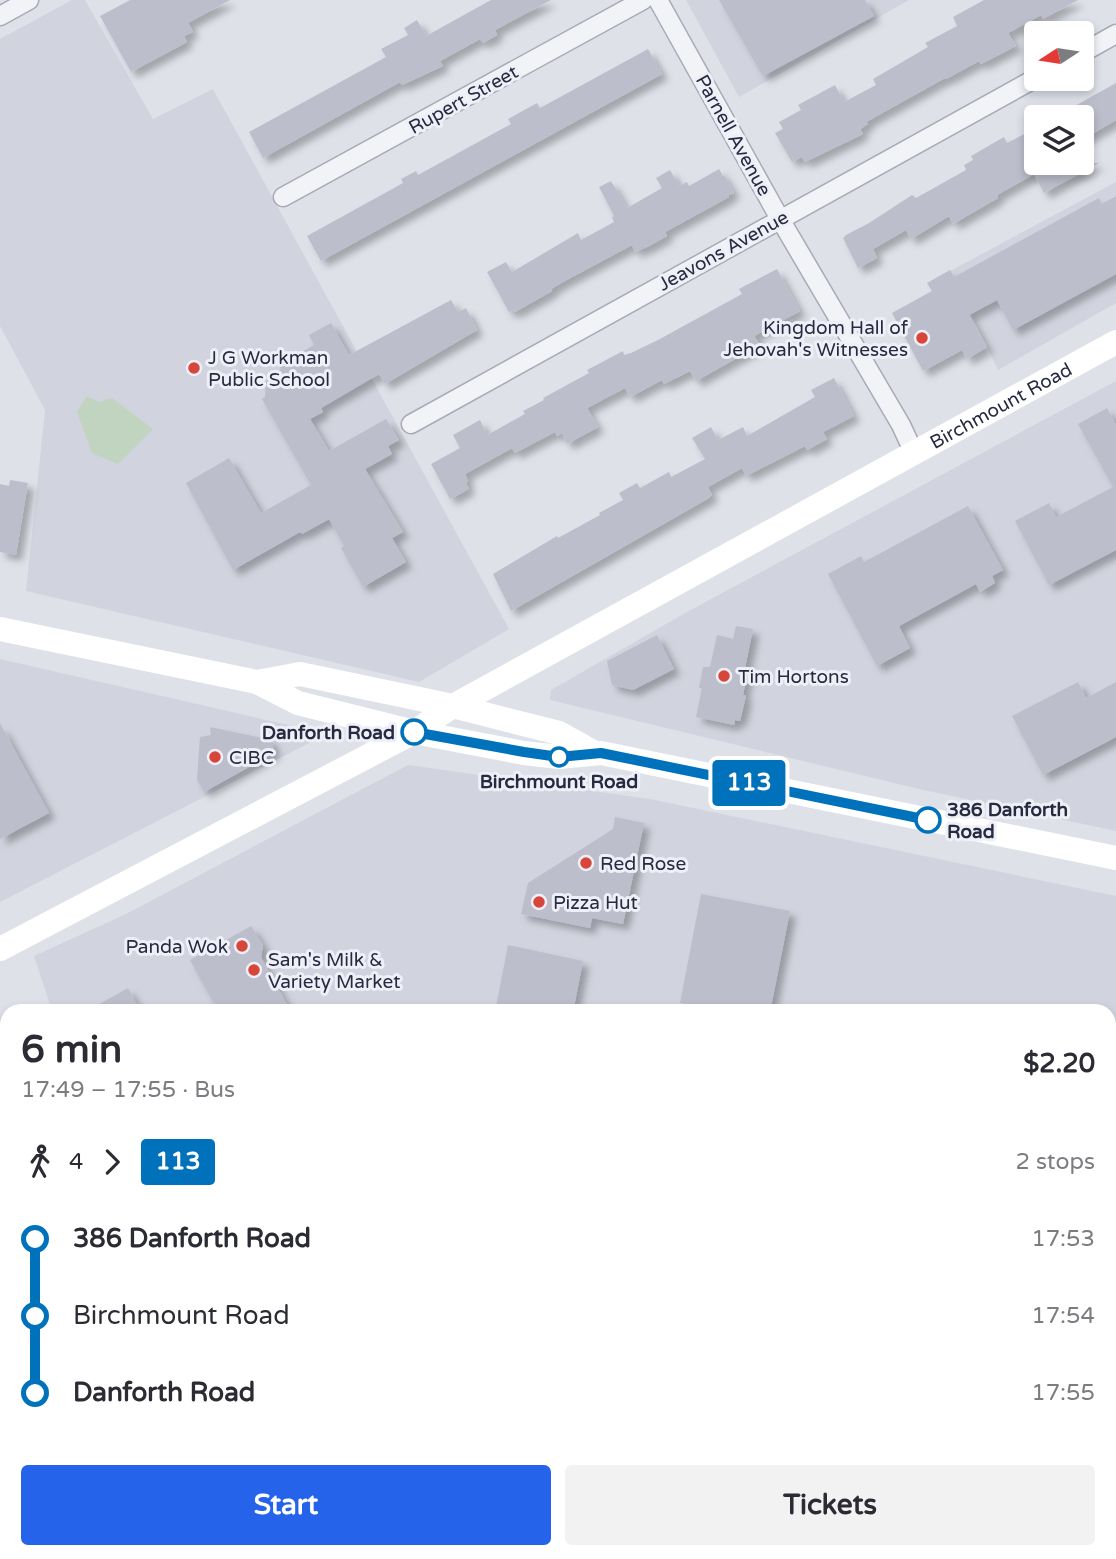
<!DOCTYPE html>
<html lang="en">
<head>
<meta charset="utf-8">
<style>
	body { margin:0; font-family:"Varela Round",sans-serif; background:#f2f2f3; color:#2b2b33; height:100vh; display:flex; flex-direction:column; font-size:26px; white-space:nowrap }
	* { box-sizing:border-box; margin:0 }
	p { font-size:23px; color:#7c7c81 }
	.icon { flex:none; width:38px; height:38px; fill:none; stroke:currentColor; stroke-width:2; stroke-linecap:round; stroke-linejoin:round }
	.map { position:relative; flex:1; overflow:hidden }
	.drawer { position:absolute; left:0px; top:1004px; width:1116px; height:555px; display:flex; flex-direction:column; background:#fff; border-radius:21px 21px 0 0; box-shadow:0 4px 10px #0003 }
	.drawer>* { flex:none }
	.badge { padding:0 14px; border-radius:5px; font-size:24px; line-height:46px }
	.needle { width:46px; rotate:258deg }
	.controls { position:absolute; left:1024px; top:21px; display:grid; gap:14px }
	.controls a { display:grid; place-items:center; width:70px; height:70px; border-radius:7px; background:#fff; box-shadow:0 4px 10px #0003; font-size:35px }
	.map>.badge { position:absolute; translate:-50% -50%; box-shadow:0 0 0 4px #fff }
	.legs { display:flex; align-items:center; gap:10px; height:77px; padding:0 21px; font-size:23px }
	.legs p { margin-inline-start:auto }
	.overview { display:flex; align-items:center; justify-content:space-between; height:119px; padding:0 21px }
	h1 { font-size:38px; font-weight:700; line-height:52px }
	.button { display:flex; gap:14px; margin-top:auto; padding:14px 21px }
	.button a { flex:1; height:80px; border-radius:7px; background:#2563eb; color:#fff; font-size:28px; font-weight:700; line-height:80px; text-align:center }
	.button a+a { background:#f2f2f3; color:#2b2b33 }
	ul { padding:0 21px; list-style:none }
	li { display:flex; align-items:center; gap:24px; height:77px; font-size:26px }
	li i { display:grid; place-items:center; width:10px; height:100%; margin:0 9px; background:currentColor }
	li i::after { content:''; width:18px; height:18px; margin:-9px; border:5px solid; border-radius:50%; background:#fff }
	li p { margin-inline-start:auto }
	li:first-child i { background:linear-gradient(#0000 50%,currentColor 0) }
	li:last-child i { background:linear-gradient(currentColor 50%,#0000 0) }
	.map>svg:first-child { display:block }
	.built { fill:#d1d3de }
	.green { fill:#c0d4c0 }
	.building { fill:#bcbecc; filter:url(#shadow) }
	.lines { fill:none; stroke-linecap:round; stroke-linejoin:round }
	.minor-casing { stroke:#a8aab7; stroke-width:21 }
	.minor { stroke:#f2f3f7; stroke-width:18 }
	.secondary { stroke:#fff; stroke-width:24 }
	.line-1-casing { stroke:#fff; stroke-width:16 }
	.line-1 { stroke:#0072bc; stroke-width:10 }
	.poi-dot { fill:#d7463b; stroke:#eff0f7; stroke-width:2.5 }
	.stop-1-dot { fill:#fff; stroke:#0072bc; stroke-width:3.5 }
	.labels { text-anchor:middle; stroke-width:6; stroke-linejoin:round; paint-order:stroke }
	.street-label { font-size:19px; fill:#272b42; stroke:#eff0f7 }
	.poi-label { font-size:19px; fill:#272b42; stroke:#eff0f7; text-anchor:start }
	.stop-label { font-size:19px; font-weight:bold; fill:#272b42; stroke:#eff0f7; text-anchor:end }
</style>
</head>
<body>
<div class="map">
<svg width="1116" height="1559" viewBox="0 0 1116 1559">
	<defs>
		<filter id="shadow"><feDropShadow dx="6" dy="6" stdDeviation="3.5" flood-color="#0004"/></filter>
	</defs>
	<rect width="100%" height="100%" fill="#dfe1e9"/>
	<path class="built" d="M72,0H85L153,119L213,89L509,629L419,682L26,591L45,410L0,326V39Z
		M686,0H909L739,97Z
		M1116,182V303L998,370L950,271Z
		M1116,381V831L919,789L550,700L551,690L687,612Z
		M0,659L297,727L315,740L0,902Z
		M408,765L650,799L1116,896V1496L1110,1530V1012L52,1011L34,956L126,914Z
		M7,1309V1552H469L457,1559H0V1313Z
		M607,1552H1105L1104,1559H611Z"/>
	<path class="green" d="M87,396L99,402L112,398L153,429L118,464L92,453L77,412Z
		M0,1110L7,1122V1309L0,1313Z"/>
	<path class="building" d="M130,0H230L188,23L193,32L184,36L187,42L131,72L100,16Z
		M491,0H551L495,30L497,35L483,43L480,39L440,61L443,66L402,85L400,82L263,158L249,132L386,57L381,49L408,35L404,28L417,20L426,36Z
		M719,0H865L874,16L763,76Z
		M984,0H1078L1043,19L1041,15L1008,33L1016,46L981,64L979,61L946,79L945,78L866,122L868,124L860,129L863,134L805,162L802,157L792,162L775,133L783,129L779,122L801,110L798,105L835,85L844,102L876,85L873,79L928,47L925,43L957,26L953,17Z
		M648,49L662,74L321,261L307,236L403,183L401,179L416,171L418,175L511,124L508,119L537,103L540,108Z
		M1116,83V120L1082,140V117H1055Z
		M1036,128V163H1099L1044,193L1034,174L997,195L998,198L953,224L949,216L911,239L906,230L873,249L877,258L858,268L843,238L846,235L869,223L912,195L916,198L966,170L964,165L973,160L971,156L1004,137L1007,143Z
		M719,169L723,176L724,175L734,193L729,195V197L665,232L667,236L649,246L635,252L632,245L561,283L551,289L552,291L515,312L513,310L509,312L487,272L506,262L512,272L578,233L581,240L614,222L612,217L614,216L599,187L611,181L627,208L662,188L656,178L670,170L679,186L687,182L689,186Z
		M1116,196V274L1013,330L997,300L969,315L987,347L967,359L962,350L923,371L892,313L930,292L932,291L927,283L950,270L954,277L1099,198L1102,204Z
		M777,269L800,311L754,336L760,345L696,381L690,371L664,384L662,380L630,397L625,388L587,408L598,427L591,431L567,444L562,433L557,436L555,432L515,453L512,448L465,474L468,481L466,483L469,489L450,499L431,464L460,448L453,435L480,420L487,435L525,414L523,411L544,400L543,398L589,373L587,370L623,351L624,355L631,353L658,340L742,294L739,289Z
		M451,300L458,312L466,308L477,330L385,384L379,374L321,408L323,412L310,419L329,451L386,419L399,440L388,446L392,454L365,469L403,532L392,538L406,562L363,587L341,548L344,546L329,519L302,534L300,532L233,570L186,483L229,458L261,513L311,485L262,399L265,397L266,381L281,369L278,365L314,345L309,335L331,323L349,355Z
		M834,378L854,416L823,432L827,439L807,450L805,446L746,476L742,468L708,487L712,495L709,498L511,611L493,574L557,536L558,538L600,515L599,513L623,500L619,493L637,483L640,488L669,472L671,477L705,459L692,438L711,427L718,440L743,427L747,436L815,397L811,390Z
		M1107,408L1116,425V550L1049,585L1015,521L1049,503L1056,517L1113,487L1078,424Z
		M10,480L28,483L16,555L0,552V484L9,486Z
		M968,506L1003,570L992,576L995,583L980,592L976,584L899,626L910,648L877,666L828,574L861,556L864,562Z
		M736,626L753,629L745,668L748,669L743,695L746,696L740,721L735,720L734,725L696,717L702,688H699L703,667H710L717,635L733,639Z
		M657,635L674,669L633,690L612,685L607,661Z
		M1078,682L1086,698L1116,682V737L1043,775L1012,716Z
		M0,723L49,813L0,839Z
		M210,727L272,740L274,753L204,792L197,780L200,737L211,735Z
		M615,817L644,823L623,924L592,918L590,928L521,914L528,883L613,829Z
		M701,894L790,911L770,1012H703L704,1007L680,1003Z
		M251,926L263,945L261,957L291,1012H221L215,1001L213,1002L190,960Z
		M508,945L583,961L573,1012H495Z
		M128,988L141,1012H85Z"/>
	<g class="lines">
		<g class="minor-casing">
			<path id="minor" d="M658,0L780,219L901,425L914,453
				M0,16L29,0
				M1082,53L1116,34
				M283,197L643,0
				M411,424L1036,78"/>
		</g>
		<use href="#minor" class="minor"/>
		<g class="secondary">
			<path d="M0,629L257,682L298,703L414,732L524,753L559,757L601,753L1116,858"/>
			<path d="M257,682L300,674L453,706L559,733L593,752"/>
			<path id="s1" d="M0,949L414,732L453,706L1116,342"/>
		</g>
	</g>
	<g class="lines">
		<g class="line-1-casing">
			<path id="line-1" d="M414,732L524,752L559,757L601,753L928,820"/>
		</g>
		<use href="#line-1" class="line-1"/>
	</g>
	<g class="poi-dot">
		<circle cx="922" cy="338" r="7"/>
		<circle cx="194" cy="368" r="7"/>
		<circle cx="724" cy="676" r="7"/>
		<circle cx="215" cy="757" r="7"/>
		<circle cx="586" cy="863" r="7"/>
		<circle cx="539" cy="902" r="7"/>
		<circle cx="242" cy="946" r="7"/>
		<circle cx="254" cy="970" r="7"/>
	</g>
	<g class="stop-1-dot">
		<circle cx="414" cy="732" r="12"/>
		<circle cx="559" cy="757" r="9"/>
		<circle cx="928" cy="820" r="12"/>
	</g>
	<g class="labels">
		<g class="street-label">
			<text transform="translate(463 99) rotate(-29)" y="7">Rupert Street</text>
			<text transform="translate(734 135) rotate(61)" y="7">Parnell Avenue</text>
			<text transform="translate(723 250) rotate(-29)" y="7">Jeavons Avenue</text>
			<text dy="7" stroke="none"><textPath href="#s1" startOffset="1139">Birchmount Road</textPath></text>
		</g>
		<g class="poi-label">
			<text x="908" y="334" text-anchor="end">Kingdom Hall of<tspan x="908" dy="22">Jehovah's Witnesses</tspan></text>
			<text x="208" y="364">J G Workman<tspan x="208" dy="22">Public School</tspan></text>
			<text x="738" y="683">Tim Hortons</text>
			<text x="229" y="764">CIBC</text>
			<text x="600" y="870">Red Rose</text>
			<text x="553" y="909">Pizza Hut</text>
			<text x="228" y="953" text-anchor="end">Panda Wok</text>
			<text x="268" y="966">Sam's Milk &amp;<tspan x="268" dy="22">Variety Market</tspan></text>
		</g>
		<g class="stop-label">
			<text x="395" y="739">Danforth Road</text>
			<text x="559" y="788" text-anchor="middle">Birchmount Road</text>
			<text x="947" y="816" text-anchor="start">386 Danforth<tspan x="947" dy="22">Road</tspan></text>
		</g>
	</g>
</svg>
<div class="controls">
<a><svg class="needle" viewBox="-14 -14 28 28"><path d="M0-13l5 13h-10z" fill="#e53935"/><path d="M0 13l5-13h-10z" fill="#7c7c81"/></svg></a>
<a><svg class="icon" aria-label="layers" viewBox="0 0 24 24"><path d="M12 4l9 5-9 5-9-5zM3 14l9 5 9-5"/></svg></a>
</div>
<b class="badge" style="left:749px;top:783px;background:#0072bc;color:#fff">113</b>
<section class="drawer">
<div class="overview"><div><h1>6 min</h1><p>17:49 – 17:55 · Bus</p></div><b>$2.20</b></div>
<div class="legs"><svg class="icon" aria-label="walk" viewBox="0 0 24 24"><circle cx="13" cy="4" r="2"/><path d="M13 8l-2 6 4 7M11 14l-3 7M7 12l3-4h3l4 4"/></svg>4<svg class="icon" aria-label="forward" viewBox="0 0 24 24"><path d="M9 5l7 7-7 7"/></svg><b class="badge" style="background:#0072bc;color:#fff">113</b><p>2 stops</p></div>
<ul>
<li><i style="color:#0072bc"></i><b>386 Danforth Road</b><p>17:53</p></li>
<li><i style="color:#0072bc"></i><span>Birchmount Road</span><p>17:54</p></li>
<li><i style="color:#0072bc"></i><b>Danforth Road</b><p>17:55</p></li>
</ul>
<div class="button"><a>Start</a><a>Tickets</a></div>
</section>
</div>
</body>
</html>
